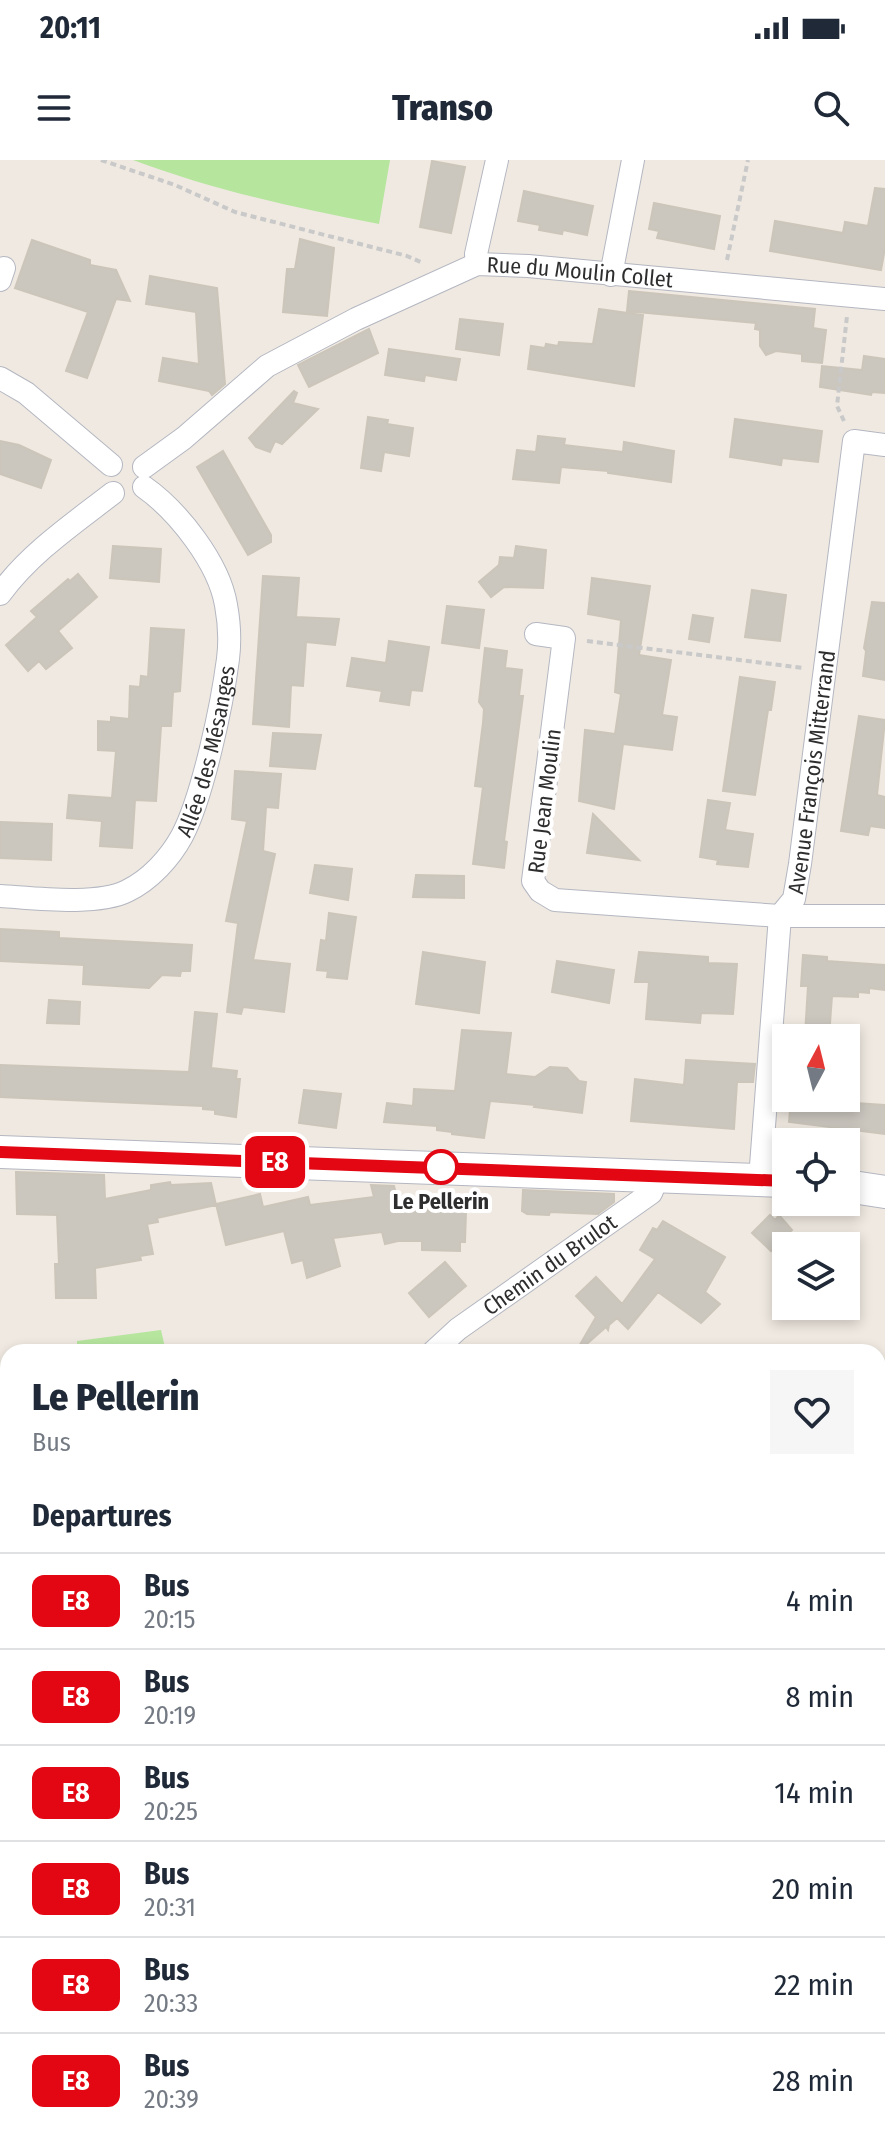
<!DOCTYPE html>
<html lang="en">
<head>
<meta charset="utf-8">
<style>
	body { margin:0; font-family:"Fira Sans Condensed",sans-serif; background:#f6f6f7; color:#1f2937; height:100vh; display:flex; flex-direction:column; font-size:30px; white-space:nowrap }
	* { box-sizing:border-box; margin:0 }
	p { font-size:26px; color:#747a83 }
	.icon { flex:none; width:44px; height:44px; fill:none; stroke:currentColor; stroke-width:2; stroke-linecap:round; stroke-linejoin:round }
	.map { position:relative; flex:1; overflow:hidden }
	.side { position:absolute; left:0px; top:1184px; width:886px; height:802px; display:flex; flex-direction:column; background:#fff; border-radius:24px 24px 0 0; box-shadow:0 4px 12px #0003 }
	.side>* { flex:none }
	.badge { padding:0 16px; border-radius:12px; font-size:28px; line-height:52px }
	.needle { width:52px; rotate:7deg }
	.tools { position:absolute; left:772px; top:864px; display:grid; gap:16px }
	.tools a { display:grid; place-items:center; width:88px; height:88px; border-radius:0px; background:#fff; box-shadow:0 4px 12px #0003; font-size:40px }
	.map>.badge { position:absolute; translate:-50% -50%; box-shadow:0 0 0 4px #fff }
	h2 { padding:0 32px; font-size:30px; line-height:72px }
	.round { display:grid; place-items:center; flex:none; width:84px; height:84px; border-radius:0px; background:#f6f6f7 }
	.overview { display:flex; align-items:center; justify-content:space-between; height:136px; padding:0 32px }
	h1 { font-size:38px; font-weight:800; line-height:60px }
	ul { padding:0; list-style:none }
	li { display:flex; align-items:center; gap:24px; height:96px; padding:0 32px; border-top:2px solid #e0e1e3 }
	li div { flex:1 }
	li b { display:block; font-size:30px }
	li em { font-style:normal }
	li .badge { min-width:88px; font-weight:700; text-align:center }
	.status { display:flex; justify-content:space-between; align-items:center; height:56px; padding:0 40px; background:#fff; direction:ltr }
	.status svg { height:22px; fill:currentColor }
	header { display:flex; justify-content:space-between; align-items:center; height:104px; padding:0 32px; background:#fff; font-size:36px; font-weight:800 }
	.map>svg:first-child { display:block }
	.green { fill:#b6e59e }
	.building { fill:#cbc7bf; stroke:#cbc5ba; stroke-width:2 }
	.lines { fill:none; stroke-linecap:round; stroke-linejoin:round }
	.minor-casing { stroke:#b4b7c1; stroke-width:24 }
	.secondary-casing { stroke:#b4b7c1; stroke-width:34 }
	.path { stroke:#c9c9c9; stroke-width:4; stroke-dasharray:6 4; stroke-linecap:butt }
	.minor { stroke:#fff; stroke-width:22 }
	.secondary { stroke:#fff; stroke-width:32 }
	.line-casing { stroke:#fff; stroke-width:18 }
	.line { stroke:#e30613; stroke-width:12 }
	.stop-dot { fill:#fff; stroke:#e30613; stroke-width:4 }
	.labels { text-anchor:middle; stroke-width:8; stroke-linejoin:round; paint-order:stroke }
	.street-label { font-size:22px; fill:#2e2e2e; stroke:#fff }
	.stop-label { font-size:22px; font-weight:bold; fill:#2e2e2e; stroke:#fff }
</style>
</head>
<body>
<div class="status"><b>20:11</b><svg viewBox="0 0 49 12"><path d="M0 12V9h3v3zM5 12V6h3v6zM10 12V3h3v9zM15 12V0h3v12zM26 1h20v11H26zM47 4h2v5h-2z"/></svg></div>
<header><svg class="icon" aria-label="menu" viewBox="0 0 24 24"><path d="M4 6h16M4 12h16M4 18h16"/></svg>Transo<svg class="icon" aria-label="search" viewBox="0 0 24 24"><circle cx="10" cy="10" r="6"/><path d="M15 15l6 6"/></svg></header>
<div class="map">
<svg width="885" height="1985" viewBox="0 0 885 1985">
	<rect width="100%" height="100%" fill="#efe9e1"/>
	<path class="green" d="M133,0H390L379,64C295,48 213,30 133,0Z
		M161,1170L166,1192H77V1181Z
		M878,1206L885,1209V1307L878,1314Z
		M0,1225H8V1978H345L340,1985H0Z"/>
	<path class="building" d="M432,1L465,7L451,73L420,67Z
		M875,28L885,29V88L881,110L770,91L775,61L843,73L845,62L868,66Z
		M524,31L593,46L587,75L563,70L562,74L539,70L540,65L518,61Z
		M654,43L720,56L714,89L657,78L659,71L649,69Z
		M300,79L334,88L327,156L283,152L287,109H295Z
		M32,80L90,100V105L116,110L130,141L116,139L87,218L66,211L88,152L15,128Z
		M150,116L217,128L225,224L212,235L209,231L159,221L163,198L199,204L196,152L146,144Z
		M629,131L815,149L813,168L826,170L822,203L802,201V194L776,191L766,195L760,186V170L755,169L756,163L627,151Z
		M599,149L643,155L634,226L528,209L531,186L545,188L546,184L558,186L559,182L593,184Z
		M460,159L503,164L499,195L456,189Z
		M369,169L378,193L309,227L298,205Z
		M389,189L460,199L456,220L425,215L424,221L385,215Z
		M864,196L885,199V233L872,232L871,235L820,227L822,206L862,210Z
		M294,231L297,233L293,243L318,249L282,284L275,281L270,292L256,287L249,278Z
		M368,257L388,260L387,264L413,268L409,296L384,292L381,311L361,308Z
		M735,259L822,271L818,302L782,298L781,305L730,297Z
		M538,276L565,279L564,285L623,292L624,282L674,291L671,322L608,313V311L561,307L559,323L513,319L517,290L536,292Z
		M0,281L19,285L51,300L41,328L0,314Z
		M223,291L271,375V382L248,395L197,307Z
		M113,386L161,389L159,422L110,418Z
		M516,386L546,390L543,428L504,427L491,437L479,422L499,405L500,397L514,398Z
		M78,414L97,437L58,471L72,488L46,509L39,501L28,511L6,485L37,457L31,451L68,419L70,421Z
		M263,416L299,418L296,457L339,459L335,485L306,482L303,526L291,525L289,567L253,564Z
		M592,418L650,426L639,495L671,500L662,555L677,557L672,590L623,584L614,649L579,641L585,570L615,574L621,534L615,532L621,460L588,454Z
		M752,430L786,435L780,481L745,477Z
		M872,442L885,443V520L863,516L866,491L864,488Z
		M447,446L484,450L479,488L442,483Z
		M693,455L713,458L709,482L689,479Z
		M151,468L184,470L180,531L173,532L171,566H161L156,641L135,640L132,688L100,686L102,661L67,658L69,635L112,638L116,591L98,590V561L111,562V557L129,559L130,526L140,527L141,516L148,517Z
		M389,481L429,487L422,531L411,530L409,545L380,541L382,531L347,526L352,498L386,503Z
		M485,488L507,491L505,508L522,510L519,536H523L504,681L507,682L504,708L473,704L483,627L475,626L483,563L484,549L479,542Z
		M740,517L775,522L771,550H768L755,635L723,631Z
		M859,556L885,560L877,635L885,637V668L870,666L868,675L841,671Z
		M273,573L321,575L315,609L270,606Z
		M235,611L281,614L278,648L266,647L263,691L275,694L253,800L290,804L284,852L243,847L241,854L227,852L238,763L226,761L247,661L232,659Z
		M708,640L730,643L725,670L753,674L748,707L717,704L718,700L700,697Z
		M593,654L639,700L587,693Z
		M0,662L52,664L51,700L0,698Z
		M315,705L352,709L348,740L310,733Z
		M416,715L464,716V738L413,737Z
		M329,753L356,757L347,819L327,817L328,811L317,810L321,780L326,781Z
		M0,769L59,772V778L192,785L190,811H181L180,816L162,815L149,828L83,824L84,805L0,801Z
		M423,792L485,802L479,853L416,844Z
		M639,792L708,797V803L737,804L733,854L701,853L700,863L646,859L649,822H635Z
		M803,795L827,797V801L885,805V830L869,828V833L858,832V837L832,836L829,877L805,875L808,826H801Z
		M557,801L614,810L609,843L552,832Z
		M49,840L80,842L79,864L47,863Z
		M195,852L217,854L211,908L237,911L236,919H240L236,957L215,954V950L203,949V946L0,937V905L189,912Z
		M462,870L511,873L506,914L535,917L550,907L567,908L579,921L586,922L582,953L534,947L535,945L490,941L484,978L452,974V972L437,970V966L384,962L387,943L413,946L414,929L455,931Z
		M686,900L755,904L753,922H737L734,969L631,961L635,919L684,925Z
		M304,930L341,934L336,968L299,963Z
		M791,938H855V943L885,945V974L789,962Z
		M16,1012L104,1015L105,1039L151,1030V1025L170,1022L171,1025L211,1023L216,1045L157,1058L158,1062L147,1064L153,1094L140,1096L141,1100L95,1108L96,1138H56L55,1104H59L57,1055L17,1054Z
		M371,1025L394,1026L400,1050L466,1051L465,1082H460V1091L422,1090V1081H398L385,1084L382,1072L333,1078L340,1106L307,1118L303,1100L292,1103L284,1071L226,1085L216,1044L260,1034L263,1047L308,1037L310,1045L374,1037Z
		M523,1030L614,1034V1042L598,1054L550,1052L549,1055L527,1054L522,1051Z
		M770,1055L775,1060L779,1055L792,1070L771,1091L752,1073Z
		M663,1061L725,1097L705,1132L720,1144L701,1163L658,1132L628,1169L617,1158L609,1165L608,1170L606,1167L580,1190L578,1188L596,1157L576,1136L596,1117L622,1144L655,1099L640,1090L653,1068L657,1070Z
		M445,1102L466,1126L429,1157L409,1133Z"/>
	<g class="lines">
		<g class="minor-casing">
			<g id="minor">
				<path d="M477,104L476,94L497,0"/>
				<path d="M611,115L633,0"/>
				<path d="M0,120L4,108"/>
				<path d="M0,218L26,233L111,305"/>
				<path id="s1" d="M144,307L184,278L267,206L356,159L477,104L528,106L885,139"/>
				<path d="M0,434C30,393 73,364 113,333"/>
				<path d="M536,474L564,478L533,721L540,731L555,740L780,756H885"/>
				<path id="s2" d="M0,736C34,738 97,746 127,731C150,720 170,698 182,676C203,636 222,545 228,499C230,483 229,461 226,445C219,403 178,351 144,327"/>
				<path id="s3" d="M760,1019L780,756L794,739L800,704L854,281L885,285"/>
				<path id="s4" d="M433,1192L458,1169L651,1033L659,1014"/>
				<path d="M878,1615L885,1608"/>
				<path d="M554,1985L560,1978"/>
				<path d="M589,1985L594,1978"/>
				<path d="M747,1985L750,1978"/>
			</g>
		</g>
		<g class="secondary-casing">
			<path id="secondary" d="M0,992L786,1021
				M846,1026L885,1032"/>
		</g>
		<path class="path" d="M101,0L175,25L235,52L407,96L423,103
			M727,100L748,0
			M844,261L837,246L847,156
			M587,481L804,508
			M0,1712L8,1706
			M226,1985L230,1978"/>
		<use href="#minor" class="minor"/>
		<use href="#secondary" class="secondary"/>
	</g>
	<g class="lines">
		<g class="line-casing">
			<path id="line" d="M0,992L786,1021"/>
		</g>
		<use href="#line" class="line"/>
	</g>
	<circle class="stop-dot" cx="441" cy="1007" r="16"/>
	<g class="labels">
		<g class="street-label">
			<text dy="8" stroke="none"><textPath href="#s1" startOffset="496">Rue du Moulin Collet</textPath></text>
			<text dy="8" stroke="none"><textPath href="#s2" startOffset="296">Allée des Mésanges</textPath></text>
			<text dy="8" stroke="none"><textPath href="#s3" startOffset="414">Avenue François Mitterrand</textPath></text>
			<text transform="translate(544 641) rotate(-83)" y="8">Rue Jean Moulin</text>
			<text dy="8" stroke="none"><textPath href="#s4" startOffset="146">Chemin du Brulot</textPath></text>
		</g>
		<g class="stop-label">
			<text x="441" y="1049">Le Pellerin</text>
		</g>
	</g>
</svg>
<div class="tools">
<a><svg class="needle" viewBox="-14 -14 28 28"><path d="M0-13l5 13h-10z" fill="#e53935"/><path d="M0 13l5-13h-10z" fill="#747a83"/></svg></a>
<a><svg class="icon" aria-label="locate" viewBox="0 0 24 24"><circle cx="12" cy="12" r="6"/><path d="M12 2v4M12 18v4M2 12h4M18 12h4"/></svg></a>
<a><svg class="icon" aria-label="layers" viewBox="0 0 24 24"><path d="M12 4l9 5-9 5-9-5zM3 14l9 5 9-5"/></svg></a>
</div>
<b class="badge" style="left:275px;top:1002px;background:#e30613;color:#fff">E8</b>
<section class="side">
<div class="overview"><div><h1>Le Pellerin</h1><p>Bus</p></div><a class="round"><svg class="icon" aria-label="heart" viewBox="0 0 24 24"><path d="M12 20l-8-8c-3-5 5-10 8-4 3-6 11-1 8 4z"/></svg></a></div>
<h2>Departures</h2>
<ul>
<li><span class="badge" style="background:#e30613;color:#fff">E8</span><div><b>Bus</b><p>20:15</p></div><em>4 min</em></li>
<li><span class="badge" style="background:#e30613;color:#fff">E8</span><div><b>Bus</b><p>20:19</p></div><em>8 min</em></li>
<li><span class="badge" style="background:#e30613;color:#fff">E8</span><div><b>Bus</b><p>20:25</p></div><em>14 min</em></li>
<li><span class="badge" style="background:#e30613;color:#fff">E8</span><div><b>Bus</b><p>20:31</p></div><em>20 min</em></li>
<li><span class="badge" style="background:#e30613;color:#fff">E8</span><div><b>Bus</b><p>20:33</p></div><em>22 min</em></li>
<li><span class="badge" style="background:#e30613;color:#fff">E8</span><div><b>Bus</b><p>20:39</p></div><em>28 min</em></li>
</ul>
</section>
</div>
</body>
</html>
